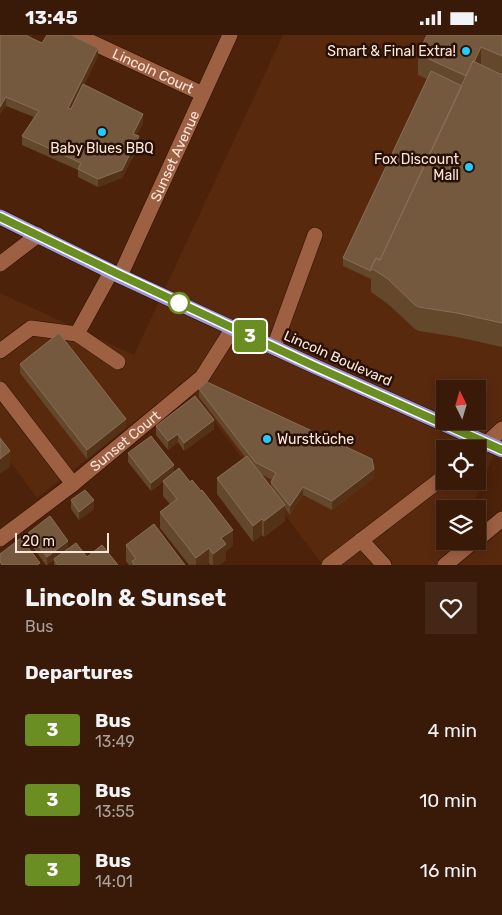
<!DOCTYPE html>
<html lang="en">
<head>
<meta charset="utf-8">
<style>
	body { margin:0; font-family:Rubik,sans-serif; background:#442716; color:#f1f3f6; height:100vh; display:flex; flex-direction:column; font-size:19px; white-space:nowrap }
	* { box-sizing:border-box; margin:0 }
	p { font-size:16px; color:#aba19c }
	.icon { flex:none; width:28px; height:28px; fill:none; stroke:currentColor; stroke-width:2; stroke-linecap:round; stroke-linejoin:round }
	.map { position:relative; height:530px; overflow:hidden }
	.sheet { display:flex; flex-direction:column; background:#391a08; flex:1 }
	.sheet>* { flex:none }
	.badge { padding:0 10px; border-radius:4px; font-size:18px; line-height:32px }
	.needle { width:32px; rotate:355deg }
	.buttons { position:absolute; left:436px; top:345px; display:grid; gap:10px }
	.buttons a { display:grid; place-items:center; width:50px; height:50px; border-radius:0px; background:#391a08; box-shadow:0 2px 12px #0003,0 0 0 1px #533829; font-size:25px }
	.scale { position:absolute; left:15px; bottom:12px; width:94px; box-sizing:border-box; padding-left:5px; border:2px solid #fce7dd; border-top:0; font-size:14px; line-height:18px; white-space:nowrap; color:#fce7dd; -webkit-text-stroke:4px #281005; paint-order:stroke }
	.map>.badge { position:absolute; translate:-50% -50%; box-shadow:0 0 0 2px #fff }
	h2 { padding:0 25px; font-size:19px; line-height:45px }
	.round { display:grid; place-items:center; flex:none; width:52px; height:52px; border-radius:0px; background:#442716 }
	.summary { display:flex; align-items:center; justify-content:space-between; height:85px; padding:0 25px }
	h1 { font-size:24px; font-weight:700; line-height:38px }
	ul { padding:0; list-style:none }
	li { display:flex; align-items:center; gap:15px; height:70px; padding:0 25px }
	li div { flex:1 }
	li b { display:block; font-size:19px }
	li em { font-style:normal }
	li .badge { min-width:55px; font-weight:700; text-align:center }
	.status { display:flex; justify-content:space-between; align-items:center; height:35px; padding:0 25px; background:#391a08; direction:ltr }
	.status svg { height:14px; fill:currentColor }
	.map>svg:first-child { display:block }
	.built { fill:#59290e; fill-rule:evenodd }
	.lines { fill:none; stroke-linecap:round; stroke-linejoin:round }
	.minor-casing { stroke:#2b0e01; stroke-width:16 }
	.highway-casing { stroke:#2b0e01; stroke-width:16 }
	.minor { stroke:#9d6042; stroke-width:15 }
	.highway { stroke:#9b97d6; stroke-width:15 }
	.wall { fill:#63482c; fill-rule:evenodd }
	.shaded-wall { fill:#533217 }
	.building { fill:#74593f; stroke:#896f58 }
	.line-casing { stroke:#fff; stroke-width:11 }
	.line { stroke:#6b8e23; stroke-width:8 }
	.poi-dot { fill:#24c9fe; stroke:#281005; stroke-width:2 }
	.stop-dot { fill:#fff; stroke:#6b8e23; stroke-width:2.5 }
	.labels { text-anchor:middle; stroke-width:5; stroke-linejoin:round; paint-order:stroke }
	.poi-label { font-size:14px; fill:#fce7dd; stroke:#281005; text-anchor:end }
	.street-label { font-size:14px; fill:#fce7dd; stroke:#281005 }
</style>
</head>
<body>
<div class="status"><b>13:45</b><svg viewBox="0 0 49 12"><path d="M0 12V9h3v3zM5 12V6h3v6zM10 12V3h3v9zM15 12V0h3v12zM26 1h20v11H26zM47 4h2v5h-2z"/></svg></div>
<div class="map">
<svg width="502" height="530" viewBox="0 0 502 530">
	<rect width="100%" height="100%" fill="#4c220a"/>
	<path class="built" d="M283,0H502V400L471,474H445V506H478V485L502,497V530H323L185,348L37,463L0,413V258L134,320ZM445,354H478V386H445ZM445,414H478V446H445Z"/>
	<g class="lines">
		<g class="minor-casing">
			<g id="minor">
				<path id="s1" d="M76,0L203,59"/>
				<path d="M0,229L38,200"/>
				<path d="M111,237L77,299L118,327"/>
				<path id="s2" d="M120,241L230,0"/>
				<path d="M274,312L315,200"/>
				<path d="M0,316L31,293L77,299"/>
				<path d="M0,354L73,449"/>
				<path d="M478,416L502,394"/>
				<path id="s3" d="M0,504L73,449L202,342L233,293"/>
				<path d="M478,504L502,484"/>
				<path d="M361,505L384,530"/>
				<path d="M329,530L445,441"/>
				<path d="M445,530L474,506"/>
			</g>
		</g>
		<g class="highway-casing">
			<path id="highway" d="M0,182L120,241L314,331L502,415"/>
		</g>
		<use href="#minor" class="minor"/>
		<use href="#highway" class="highway"/>
	</g>
	<path class="wall" d="M0,0L30,3L42,8L98,21L84,50L143,88L136,100L139,110L122,143L98,152L78,142V135L22,110V101L34,82L6,71Z
		M502,0V312L457,302L419,296L415,294L388,269L371,257V244L343,231V223L427,44L418,40V19Z
		M20,329L126,392L87,424L20,338Z
		M199,354L374,443L332,475L303,460L290,480L285,473V486L264,502L262,500L253,507L217,459V443L245,422L199,362ZM261,439L272,445L271,447V452Z
		M156,391L214,394L184,416L178,407L168,415L156,400Z
		M128,418L174,437L233,510L226,516V525L219,530H210L209,528L207,530H189L160,493V477L170,469L163,461V447L151,456L128,427Z
		M71,465L94,474L79,485L71,474Z
		M28,498L87,522L118,530H54V525L47,530H46L28,506Z
		M126,510L185,530H129L126,526Z"/>
	<path class="shaded-wall" d="M27,0H32L27,10Z
		M481,12V32L468,41Z
		M98,13V21L68,82V73Z
		M6,62V71L0,80V72Z
		M143,79V88L133,107V99Z
		M139,101V110L122,143L98,152V144Z
		M126,384V392L87,424V415Z
		M214,385V394L184,416V408Z
		M178,399V407L168,415V406Z
		M10,416V432L0,439V424Z
		M174,430V439L163,446V447L151,456V448Z
		M374,434V443L332,475V466Z
		M303,452V460L290,480V471Z
		M94,465V474L79,485V477Z
		M285,470V486L264,502V486Z
		M262,484V500L253,507V491Z
		M233,495V510L226,516V525L219,530H213V519L221,503Z
		M68,506V514L47,530V522Z
		M209,513V528L207,530H196V523Z"/>
	<path class="building" d="M0,0H27V1L42,8L47,0H71L98,13L68,73L71,74L83,49L143,79L133,99L139,101L122,135L98,144L78,134L81,128L22,101L39,76L6,62L0,72Z
		M427,0H502V21L481,12L474,27L473,26L466,41L418,19Z
		M473,26L502,40V288L457,278L419,272L415,270L388,244L371,233L376,223L380,225Z
		M431,36L462,51L380,225L376,223L371,233V236L343,223Z
		M59,298L126,384L87,415L20,329Z
		M207,347L372,424L374,434L332,466L303,452L290,471L271,447L276,438L255,427L199,354Z
		M195,361L214,385L184,408L178,399L168,406L156,391Z
		M151,401L174,430L151,448L128,418Z
		M0,403L10,416L0,424Z
		M247,421L285,470L264,486L262,484L253,491L217,443Z
		M179,433L190,447L192,445L201,456L202,455L233,495L221,503L226,509L213,519L209,513L196,523L160,477L177,464L163,446Z
		M85,455L94,465L79,477L71,465Z
		M50,481L68,506L47,522L28,498Z
		M154,489L185,530H134L132,526L136,524L126,510Z
		M21,503L40,528L37,530H2L0,527V519Z
		M76,508L87,522L102,510L118,530H58L54,524Z"/>
	<g class="lines">
		<g class="line-casing">
			<path id="line" d="M0,182L120,240L314,331L502,415"/>
		</g>
		<use href="#line" class="line"/>
	</g>
	<g class="poi-dot">
		<circle cx="466" cy="16" r="5"/>
		<circle cx="102" cy="97" r="5"/>
		<circle cx="469" cy="132" r="5"/>
		<circle cx="267" cy="404" r="5"/>
	</g>
	<circle class="stop-dot" cx="179" cy="268" r="10"/>
	<g class="labels">
		<g class="poi-label">
			<text x="456" y="21">Smart &amp; Final Extra!</text>
			<text x="102" y="118" text-anchor="middle">Baby Blues BBQ</text>
			<text x="459" y="129">Fox Discount<tspan x="459" dy="16">Mall</tspan></text>
			<text x="277" y="409" text-anchor="start">Wurstküche</text>
		</g>
		<g class="street-label">
			<text dy="5" stroke="none"><textPath href="#s1" startOffset="85">Lincoln Court</textPath></text>
			<text dy="5" stroke="none"><textPath href="#s2" startOffset="132">Sunset Avenue</textPath></text>
			<text transform="translate(338 323) rotate(24)" y="5">Lincoln Boulevard</text>
			<text dy="5" stroke="none"><textPath href="#s3" startOffset="159">Sunset Court</textPath></text>
		</g>
	</g>
</svg>
<div class="buttons">
<a><svg class="needle" viewBox="-14 -14 28 28"><path d="M0-13l5 13h-10z" fill="#e53935"/><path d="M0 13l5-13h-10z" fill="#aba19c"/></svg></a>
<a><svg class="icon" aria-label="locate" viewBox="0 0 24 24"><circle cx="12" cy="12" r="6"/><path d="M12 2v4M12 18v4M2 12h4M18 12h4"/></svg></a>
<a><svg class="icon" aria-label="layers" viewBox="0 0 24 24"><path d="M12 4l9 5-9 5-9-5zM3 14l9 5 9-5"/></svg></a>
</div>
<div class="scale">20 m</div>
<b class="badge" style="left:250px;top:301px;background:#6b8e23;color:#fff">3</b>
</div>
<section class="sheet">
<div class="summary"><div><h1>Lincoln &amp; Sunset</h1><p>Bus</p></div><a class="round"><svg class="icon" aria-label="heart" viewBox="0 0 24 24"><path d="M12 20l-8-8c-3-5 5-10 8-4 3-6 11-1 8 4z"/></svg></a></div>
<h2>Departures</h2>
<ul>
<li><span class="badge" style="background:#6b8e23;color:#fff">3</span><div><b>Bus</b><p>13:49</p></div><em>4 min</em></li>
<li><span class="badge" style="background:#6b8e23;color:#fff">3</span><div><b>Bus</b><p>13:55</p></div><em>10 min</em></li>
<li><span class="badge" style="background:#6b8e23;color:#fff">3</span><div><b>Bus</b><p>14:01</p></div><em>16 min</em></li>
</ul>
</section>
</body>
</html>
